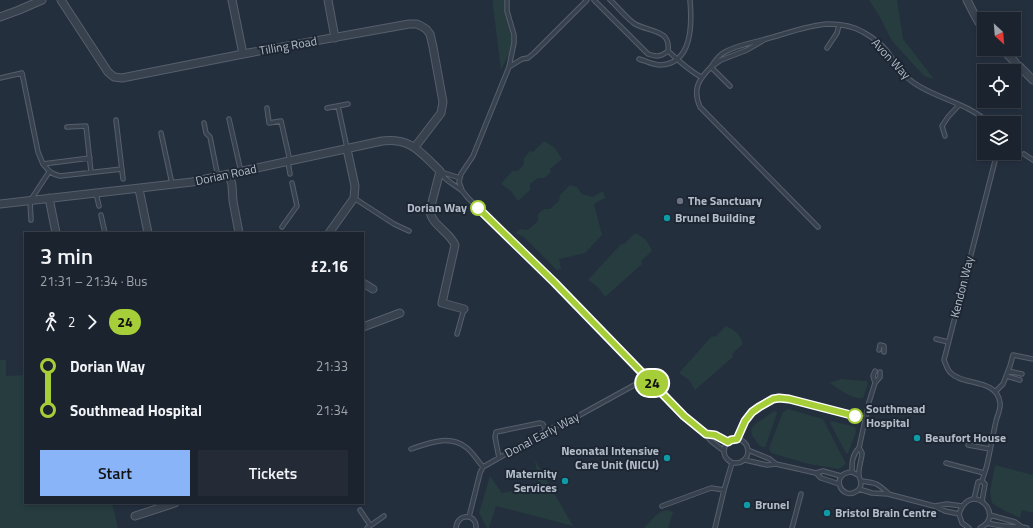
<!DOCTYPE html>
<html lang="en">
<head>
<meta charset="utf-8">
<style>
	body { margin:0; font-family:"Titillium Web",sans-serif; background:#242b36; color:#f1f3f6; height:100vh; display:flex; flex-direction:column; font-size:15px; white-space:nowrap }
	* { box-sizing:border-box; margin:0 }
	p { font-size:13px; color:#a0a4aa }
	.icon { flex:none; width:22px; height:22px; fill:none; stroke:currentColor; stroke-width:2; stroke-linecap:round; stroke-linejoin:round }
	.map { position:relative; flex:1; overflow:hidden }
	.drawer { position:absolute; left:24px; top:232px; width:340px; height:272px; display:flex; flex-direction:column; background:#1b232e; border-radius:0px; box-shadow:0 2px 6px #0003,0 0 0 1px #39404a }
	.drawer>* { flex:none }
	.badge { padding:0 8px; border-radius:13px; font-size:14px; line-height:26px }
	.needle { width:26px; rotate:154deg }
	.tools { position:absolute; left:977px; top:12px; display:grid; gap:8px }
	.tools a { display:grid; place-items:center; width:44px; height:44px; border-radius:0px; background:#1b232e; box-shadow:0 2px 6px #0003,0 0 0 1px #39404a; font-size:20px }
	.map>.badge { position:absolute; translate:-50% -50%; box-shadow:0 0 0 2px #fff }
	.legs { display:flex; align-items:center; gap:6px; height:44px; padding:0 16px; font-size:13px }
	.legs p { margin-inline-start:auto }
	.summary { display:flex; align-items:center; justify-content:space-between; height:68px; padding:0 16px }
	h1 { font-size:22px; font-weight:600; line-height:30px }
	.button { display:flex; gap:8px; margin-top:auto; padding:8px 16px }
	.button a { flex:1; height:46px; border-radius:0px; background:#8ab4f8; color:#111; font-size:16px; font-weight:600; line-height:46px; text-align:center }
	.button a+a { background:#242b36; color:#f1f3f6 }
	ul { padding:0 16px; list-style:none }
	li { display:flex; align-items:center; gap:14px; height:44px; font-size:15px }
	li i { display:grid; place-items:center; width:6px; height:100%; margin:0 5px; background:currentColor }
	li i::after { content:''; width:10px; height:10px; margin:-5px; border:3px solid; border-radius:50%; background:#1b232e }
	li p { margin-inline-start:auto }
	li:first-child i { background:linear-gradient(#0000 50%,currentColor 0) }
	li:last-child i { background:linear-gradient(currentColor 50%,#0000 0) }
	.map>svg:first-child { display:block }
	.green { fill:#263c3f }
	.lines { fill:none; stroke-linecap:round; stroke-linejoin:round }
	.lane-casing { stroke:#565f6c; stroke-width:5.5 }
	.street-casing { stroke:#565f6c; stroke-width:9 }
	.lane { stroke:#38414e; stroke-width:3.5 }
	.street { stroke:#38414e; stroke-width:7 }
	.line-1-casing { stroke:#fff; stroke-width:9 }
	.line-1 { stroke:#a6ce39; stroke-width:6 }
	.worship-dot { fill:#6b7280; stroke:#1d2633; stroke-width:1.5 }
	.stop-1-dot { fill:#fff; stroke:#a6ce39; stroke-width:2 }
	.culture-dot { fill:#0f9aa8; stroke:#1d2633; stroke-width:1.5 }
	.labels { text-anchor:middle; stroke-width:4; stroke-linejoin:round; paint-order:stroke }
	.street-label { font-size:12px; fill:#b4bcc9; stroke:#1d2633 }
	.poi-label { font-size:12px; font-weight:bold; fill:#b4bcc9; stroke:#1d2633; text-anchor:start }
	.stop-label { font-size:12px; font-weight:bold; fill:#b4bcc9; stroke:#1d2633; text-anchor:end }
</style>
</head>
<body>
<div class="map">
<svg width="1033" height="528" viewBox="0 0 1033 528">
	<rect width="100%" height="100%" fill="#242f3e"/>
	<path class="green" d="M493,0H504V1L513,46L501,70L493,6Z
		M869,0H897L903,39L934,79L924,76L892,41L880,17Z
		M544,141L555,148L562,159L550,169L551,172L544,178H538L530,184V190L518,201L511,191L501,184L512,171H518L524,164V158L530,151L533,152Z
		M570,185L577,187L582,194L593,197L603,191L605,198L594,204L602,235L585,253L559,259L561,269L557,270L524,237L516,233L520,229L528,230L538,221V214L544,209H550L559,201L560,195Z
		M635,233C645,238 648,241 652,251L641,261L642,264L605,297L598,287L588,280L621,244H624Z
		M726,326C736,331 739,333 743,344L732,354L733,357L695,390L689,380L679,373L712,336L715,337Z
		M0,360H6V376L25,375V503H112L118,528H0Z
		M841,379L866,381L868,383L863,398C852,400 839,389 830,383Z
		M788,409L823,419L846,464L839,469L809,464L771,453L769,448L783,412Z
		M774,411L777,412V413L766,445L765,447H762L758,444L752,435L751,429L754,425Z
		M831,421L855,427L856,432L848,453H846L830,423Z
		M535,460L573,526L496,506L489,528H487L479,513L490,476L502,493L539,486Z
		M995,465L1033,475V513L1022,510L1020,518L1003,510L992,503L990,492Z
		M667,510L673,512L668,528H644C651,521 657,511 667,510Z"/>
	<g class="lines">
		<g class="lane-casing">
			<path id="lane" d="M594,0L648,54C656,57 661,57 668,51C671,29 649,32 635,24C628,20 617,6 610,0
				M764,40L747,50L721,60L711,67C715,61 718,55 725,52C737,45 752,43 766,39C785,34 808,25 828,24C839,24 853,26 863,32C872,37 880,43 887,51C895,62 902,75 914,83C937,99 968,103 989,123
				M827,48L837,33L839,25
				M668,51C679,61 688,70 701,77
				M639,59C646,61 653,65 660,65C693,64 692,23 690,0
				M509,67L522,59L528,58L534,53L587,0
				M0,78L22,73L38,152L43,164L90,158
				M730,86L711,67C699,79 692,89 700,107L818,227
				M338,106L347,148
				M267,108L269,123L281,121L290,161
				M327,108L348,104
				M229,119L241,172
				M116,120L123,179
				M204,123L206,133L210,137L218,177
				M67,127L86,126L91,172
				M161,133L172,184
				M945,136L942,126L948,117L959,105
				M1024,154L1033,160
				M288,162L290,174
				M43,164C49,171 51,174 60,176L122,169
				M440,172C446,182 453,183 461,190C464,192 466,196 468,198L554,282L684,416L706,435L711,441L724,451
				M441,172L460,178
				M462,190L459,182L461,174L473,156L509,67L514,43V35L507,11V0
				M96,193L99,206
				M354,198L394,224L409,231
				M101,215L105,233
				M31,220L30,201L49,172
				M282,227L297,206L292,183
				M457,334L464,309
				M936,339L948,342
				M879,350L880,345L884,346V352
				M875,371L873,376L875,383L880,377V372
				M1008,371L1022,374
				M1006,376L1020,380
				M995,392L1003,384L1010,366L1013,355L1033,359
				M706,435H715L728,441
				M724 451a12 12 0 1 1 24 0a12 12 0 1 1-24 0Z
				M737,439L746,418L759,407L773,399L779,398L789,399L865,419
				M968,445L990,449
				M411,449C429,443 450,434 467,448C473,453 478,461 483,467
				M748,450L770,459L776,464
				M499,458L495,437L496,432L540,423L543,424L546,431
				M745,460L767,465L776,464L816,473L823,471L841,476
				M946,463L984,473
				M852,472C852,462 852,455 859,448L869,402L875,383
				M816,473L821,478L839,484
				M858,475L852,472C829,473 841,502 857,491C860,489 861,487 861,483C861,480 859,478 859,475C858,468 862,459 862,453C861,451 860,449 859,448
				M861,481C877,483 877,483 888,493
				M859,489L872,493L888,494L934,506L945,511L959,514
				M974,499L978,482L982,481
				M982,501L985,484L982,481C984,474 987,467 988,460C991,447 993,434 996,421C997,416 1001,409 1000,403C997,378 963,386 951,373C947,370 946,364 944,360L997,153
				M662,506L711,488L724,490
				M935,506L947,504L962,506
				M360,510L370,525
				M990,515L1015,522L1022,527L1027,528
				M469,517L480,473L483,467L546,431L578,416L647,378
				M987,523C999,526 1009,527 1021,527
				M367,528L384,516
				M456,528C457,513 477,513 476,528
				M715,528L724,490L732,463
				M792,528L801,494
				M969,528L962,523L959,514C970,479 1007,515 980,528"/>
		</g>
		<g class="street-casing">
			<path id="street" d="M61,0L108,72L114,77L122,78L243,54L409,24H417L421,26L426,29L430,34L433,47L443,102L441,113L415,147
				M232,0L243,54
				M328,0L335,38
				M967,0C972,10 977,21 984,30
				M0,17L19,10L42,0
				M1002,49L1015,62
				M1019,66L1033,80
				M229,174L232,185L233,201L239,233
				M139,189L148,233
				M49,198L56,233
				M0,204L192,182L382,141C412,138 420,152 440,171L430,210C430,224 450,232 455,245L442,303L464,309
				M329,233L354,198L355,186L347,149
				M363,283L373,289
				M363,327L400,313
				M135,516L175,503"/>
		</g>
		<use href="#lane" class="lane"/>
		<use href="#street" class="street"/>
	</g>
	<g class="lines">
		<g class="line-1-casing">
			<path id="line-1" d="M478,208L554,282L684,416L706,434L715,435L728,442L731,440L737,439L745,421L752,412L759,407L773,399L779,398L789,399L855,416"/>
		</g>
		<use href="#line-1" class="line-1"/>
	</g>
	<circle class="worship-dot" cx="680" cy="201" r="4"/>
	<g class="stop-1-dot">
		<circle cx="478" cy="208" r="7"/>
		<circle cx="855" cy="416" r="7"/>
	</g>
	<g class="culture-dot">
		<circle cx="667" cy="218" r="4"/>
		<circle cx="917" cy="438" r="4"/>
		<circle cx="667" cy="458" r="4"/>
		<circle cx="565" cy="481" r="4"/>
		<circle cx="747" cy="505" r="4"/>
		<circle cx="827" cy="513" r="4"/>
	</g>
	<g class="labels">
		<g class="street-label">
			<text transform="translate(288 46) rotate(-10)" y="4">Tilling Road</text>
			<text transform="translate(891 59) rotate(47)" y="4">Avon Way</text>
			<text transform="translate(226 175) rotate(-12)" y="4">Dorian Road</text>
			<text transform="translate(962 287) rotate(-76)" y="4">Kendon Way</text>
			<text transform="translate(542 435) rotate(-28)" y="4">Donal Early Way</text>
		</g>
		<g class="poi-label">
			<text x="688" y="205">The Sanctuary</text>
			<text x="675" y="222">Brunel Building</text>
			<text x="925" y="442">Beaufort House</text>
			<text x="659" y="455" text-anchor="end">Neonatal Intensive<tspan x="659" dy="14">Care Unit (NICU)</tspan></text>
			<text x="557" y="478" text-anchor="end">Maternity<tspan x="557" dy="14">Services</tspan></text>
			<text x="755" y="509">Brunel</text>
			<text x="835" y="517">Bristol Brain Centre</text>
		</g>
		<g class="stop-label">
			<text x="467" y="212">Dorian Way</text>
			<text x="866" y="413" text-anchor="start">Southmead<tspan x="866" dy="14">Hospital</tspan></text>
		</g>
	</g>
</svg>
<div class="tools">
<a><svg class="needle" viewBox="-14 -14 28 28"><path d="M0-13l5 13h-10z" fill="#e53935"/><path d="M0 13l5-13h-10z" fill="#a0a4aa"/></svg></a>
<a><svg class="icon" aria-label="locate" viewBox="0 0 24 24"><circle cx="12" cy="12" r="6"/><path d="M12 2v4M12 18v4M2 12h4M18 12h4"/></svg></a>
<a><svg class="icon" aria-label="layers" viewBox="0 0 24 24"><path d="M12 4l9 5-9 5-9-5zM3 14l9 5 9-5"/></svg></a>
</div>
<b class="badge" style="left:652px;top:383px;background:#a6ce39;color:#111">24</b>
<section class="drawer">
<div class="summary"><div><h1>3 min</h1><p>21:31 – 21:34 · Bus</p></div><b>£2.16</b></div>
<div class="legs"><svg class="icon" aria-label="walk" viewBox="0 0 24 24"><circle cx="13" cy="4" r="2"/><path d="M13 8l-2 6 4 7M11 14l-3 7M7 12l3-4h3l4 4"/></svg>2<svg class="icon" aria-label="forward" viewBox="0 0 24 24"><path d="M9 5l7 7-7 7"/></svg><b class="badge" style="background:#a6ce39;color:#111">24</b></div>
<ul>
<li><i style="color:#a6ce39"></i><b>Dorian Way</b><p>21:33</p></li>
<li><i style="color:#a6ce39"></i><b>Southmead Hospital</b><p>21:34</p></li>
</ul>
<div class="button"><a>Start</a><a>Tickets</a></div>
</section>
</div>
</body>
</html>
